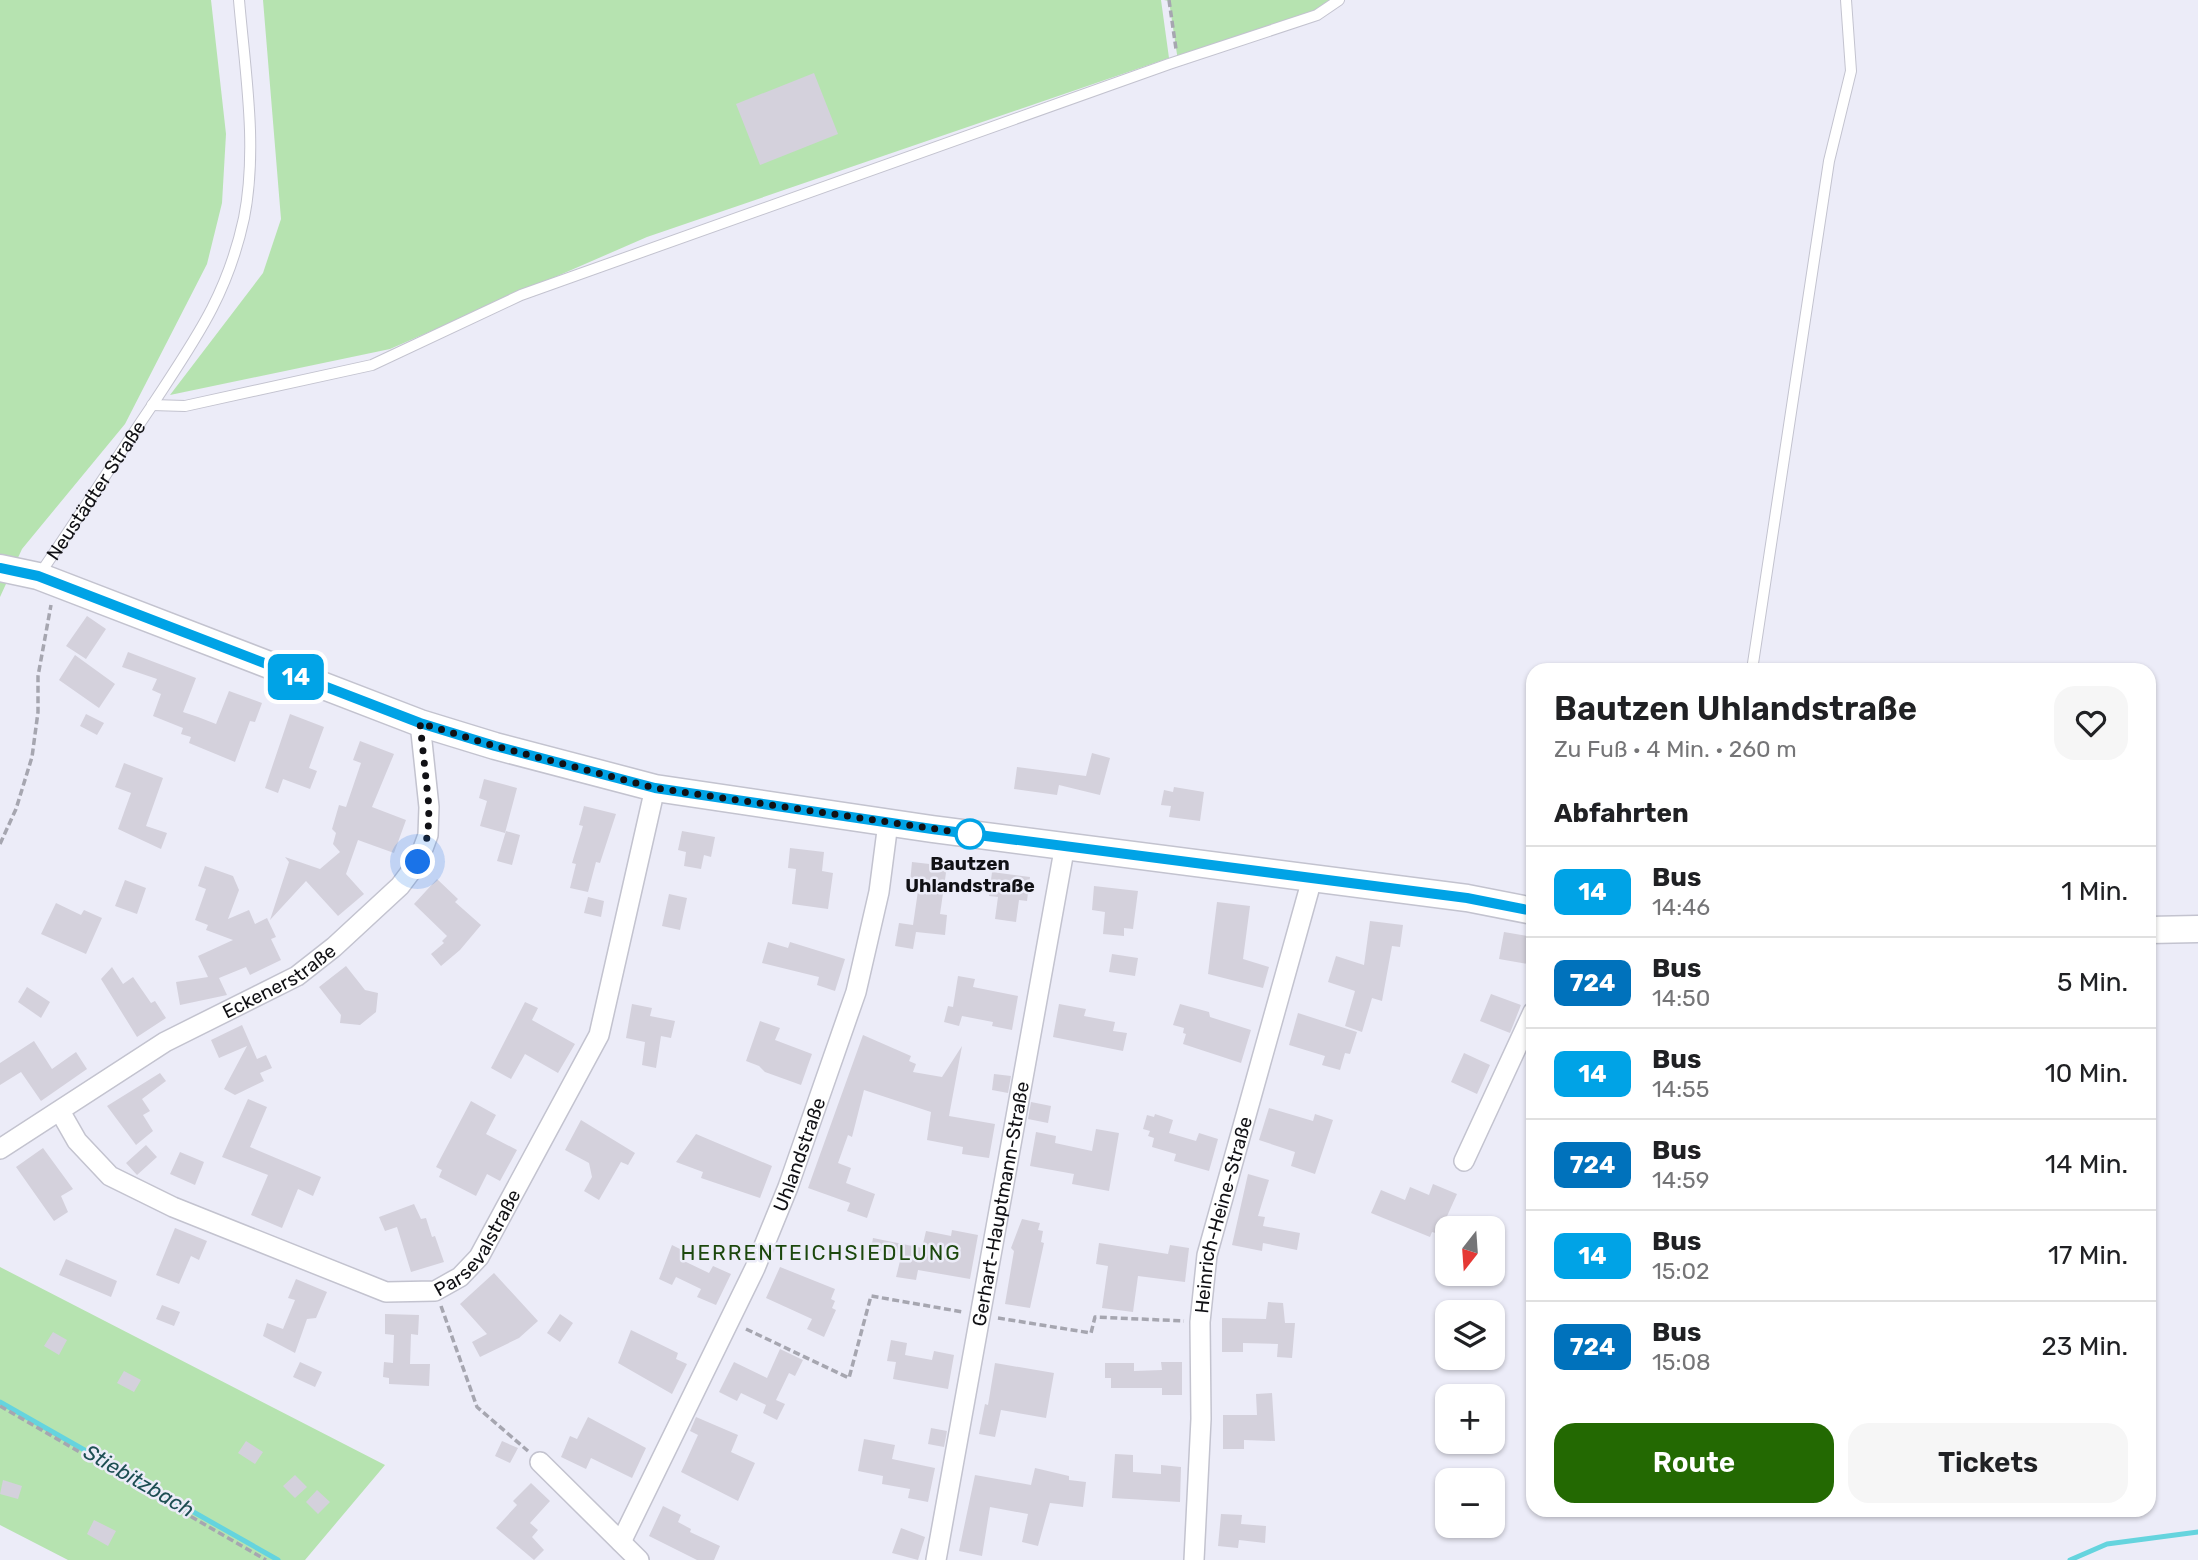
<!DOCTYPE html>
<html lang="de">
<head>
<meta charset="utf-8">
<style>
	body { margin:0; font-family:Rubik,sans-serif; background:#f6f6f6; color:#202124; height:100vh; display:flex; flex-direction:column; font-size:26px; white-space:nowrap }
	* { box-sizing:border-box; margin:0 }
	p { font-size:23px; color:#757577 }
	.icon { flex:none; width:38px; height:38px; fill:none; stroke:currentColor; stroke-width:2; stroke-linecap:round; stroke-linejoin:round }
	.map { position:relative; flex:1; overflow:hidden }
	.side { position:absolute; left:1526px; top:663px; width:630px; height:854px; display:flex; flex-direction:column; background:#fff; border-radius:21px; box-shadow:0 2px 5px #0004 }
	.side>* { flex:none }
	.badge { padding:0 14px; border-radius:10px; font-size:24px; line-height:46px }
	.needle { width:46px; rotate:197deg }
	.controls { position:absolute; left:1435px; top:1216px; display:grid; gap:14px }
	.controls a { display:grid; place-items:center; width:70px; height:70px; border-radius:14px; background:#fff; box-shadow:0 2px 5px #0004; font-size:35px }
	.you { position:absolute; width:35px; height:35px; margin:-18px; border:5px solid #fff; border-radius:50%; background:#1a73e8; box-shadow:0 0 0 10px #1a73e833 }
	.map>.badge { position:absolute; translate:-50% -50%; box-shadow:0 0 0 4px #fff }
	h2 { padding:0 28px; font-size:26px; line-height:63px }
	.round { display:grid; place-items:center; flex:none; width:74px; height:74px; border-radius:21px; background:#f6f6f6 }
	.headline { display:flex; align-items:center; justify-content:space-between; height:119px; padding:0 28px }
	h1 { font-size:33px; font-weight:600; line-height:52px }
	.primary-button { display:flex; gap:14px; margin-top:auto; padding:14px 28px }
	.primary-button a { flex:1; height:80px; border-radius:21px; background:#236902; color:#fff; font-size:28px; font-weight:600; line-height:80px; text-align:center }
	.primary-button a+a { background:#f6f6f6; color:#202124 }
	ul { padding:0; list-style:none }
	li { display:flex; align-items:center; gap:21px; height:91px; padding:0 28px; border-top:2px solid #e0e0e0 }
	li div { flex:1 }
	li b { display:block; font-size:26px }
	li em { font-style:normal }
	li .badge { min-width:77px; font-weight:700; text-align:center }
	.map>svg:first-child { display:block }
	.green { fill:#b6e3b0 }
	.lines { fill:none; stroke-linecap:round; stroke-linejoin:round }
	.stream { stroke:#65d4de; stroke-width:5 }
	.building { fill:#d4d1dc }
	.lane-casing { stroke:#c3c3cf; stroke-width:12 }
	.street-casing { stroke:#c3c3cf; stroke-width:22 }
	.secondary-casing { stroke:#c3c3cf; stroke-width:29 }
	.path { stroke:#a6a6b0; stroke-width:3.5; stroke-dasharray:7 3.5; stroke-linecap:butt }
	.lane { stroke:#fff; stroke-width:10 }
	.street { stroke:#fff; stroke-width:19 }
	.secondary { stroke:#fff; stroke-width:26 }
	.line-casing { stroke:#fff; stroke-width:16 }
	.line { stroke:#00a3e6; stroke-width:10 }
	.walk { stroke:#111115; stroke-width:7; stroke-dasharray:0 12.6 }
	.stop-dot { fill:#fff; stroke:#00a3e6; stroke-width:3.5 }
	.labels { text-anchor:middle; stroke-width:5; stroke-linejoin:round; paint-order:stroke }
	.street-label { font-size:19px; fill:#111115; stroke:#ececf8 }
	.stop-label { font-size:19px; font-weight:bold; fill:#111115; stroke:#ececf8 }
	.neighbourhood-label { font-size:21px; letter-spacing:2px; fill:#1c480d; stroke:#ececf8 }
	.water-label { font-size:21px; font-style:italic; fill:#1d4e53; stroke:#ececf8 }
</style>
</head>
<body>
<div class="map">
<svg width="2198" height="1560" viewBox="0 0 2198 1560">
	<rect width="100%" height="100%" fill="#ececf8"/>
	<path class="green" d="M0,0H211L226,134L222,203L207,264L125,424L22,549L0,597Z
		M263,0H1161L1169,58L647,237L390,349L170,395L263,273L281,219Z
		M1164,0H1339L1317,15L1178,61L1169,1Z
		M0,1267L385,1465L305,1560H68L0,1525Z"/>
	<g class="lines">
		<path class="stream" d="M0,1402L278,1560
			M2070,1560L2107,1544L2198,1532"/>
	</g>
	<path class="building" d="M814,73L838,134L760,165L736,104Z
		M87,616L106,629L86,659L66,646Z
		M128,652L196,678L183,712L198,717L216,724L229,691L262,703L255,722L250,721L235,762L189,743L191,737L181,734L183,728L153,716L161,694L152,690L157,679L122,667Z
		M75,655L115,684L99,708L59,680Z
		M86,714L104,723L97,735L80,726Z
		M290,714L324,727L309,768L317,771L310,789L283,779L278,793L265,788Z
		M360,741L394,754L372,807L406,820L394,853L358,840L346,874L364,894L338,916L306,881L270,920L289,862L285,857L320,869L340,852L333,844L336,833L332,829L339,805L346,807L361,763L353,760Z
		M1092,753L1110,758L1100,795L1059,785L1057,795L1014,789L1017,767L1086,776Z
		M124,763L163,778L146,826L167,833L161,849L118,829L131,793L115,787Z
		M484,779L517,788L505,833L480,826L487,801L479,798Z
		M1174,787L1204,792L1200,821L1169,817L1171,806L1161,805L1164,790L1173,792Z
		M584,806L616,814L600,863L596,862L588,892L570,888L576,864L572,863L583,826L579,825Z
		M506,831L520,835L512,865L497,861Z
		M682,831L715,837L711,857L704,855L701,869L684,866L686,852L678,850Z
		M790,848L824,852L822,871L833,873L828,909L792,904L796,869L788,868Z
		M912,862L947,866L940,914L947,915L945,935L916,932L913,949L895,946L899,923L913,925L919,884L910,883Z
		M205,866L233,876L239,890L228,919L249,910L255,924L267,918L276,937L271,939L281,960L250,975L246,967L219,978L227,995L180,1005L176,982L208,977L198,956L233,940L206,930L208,925L195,920L206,889L198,886Z
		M992,872L1030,877L1027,901L1019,900L1016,922L995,919L998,897L989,896Z
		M437,879L458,899L455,902L481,925L460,950L441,966L431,954L444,943L442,941L447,936L414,904Z
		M125,880L146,888L137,914L115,906Z
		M1094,886L1138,891L1133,929L1124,928V936L1103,934L1105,912L1092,910Z
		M669,894L687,898L680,930L662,926Z
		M588,897L604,901L601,917L584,913Z
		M1217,902L1250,906L1243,959L1269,967L1263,988L1208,974Z
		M56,903L81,915L84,910L102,918L86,954L41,934Z
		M1370,921L1403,925L1400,947L1392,946L1382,1001L1372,998L1362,1032L1345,1026L1355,991L1328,982L1336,956L1364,965Z
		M1504,932L1533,937L1528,964L1499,959Z
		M768,942L788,948L790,942L845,959L835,991L817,985L819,977L762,963Z
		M1112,954L1138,958L1135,976L1109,972Z
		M346,966L365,990L378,993L376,1012L360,1025L340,1023L341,1015L319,987Z
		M112,967L123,984L133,977L151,1003L155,1001L166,1018L137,1037L101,979Z
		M958,976L975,979L973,987L1018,996L1012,1030L992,1026L993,1022L962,1016L959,1026L944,1022L948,1006L953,1007Z
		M27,987L50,1002L41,1018L18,1002Z
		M1491,994L1521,1005L1510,1033L1480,1021Z
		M525,1002L538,1008L532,1020L575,1044L558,1073L525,1054L511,1079L491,1068Z
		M632,1004L652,1008L650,1016L675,1021L671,1038L661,1036L656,1068L642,1065L645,1042L626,1038Z
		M1059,1004L1086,1009L1084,1016L1115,1022L1113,1031L1127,1033L1123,1051L1053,1037Z
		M1180,1004L1209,1012L1210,1017L1251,1030L1241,1063L1183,1044L1186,1034L1183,1033L1184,1028L1173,1025Z
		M1298,1013L1357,1032L1350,1054L1345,1053L1340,1070L1322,1065L1325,1056L1289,1045Z
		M760,1021L780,1028L775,1040L812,1054L801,1085L765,1072L759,1066L746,1061Z
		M242,1025L257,1059L266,1055L272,1068L260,1073L264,1081L235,1095L224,1089L247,1046L219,1058L211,1040Z
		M863,1035L911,1056L909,1061L916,1064L913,1072L942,1077L962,1046L949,1116L995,1124L989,1158L962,1154L963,1147L927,1140L931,1112L864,1090L852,1137L848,1135L838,1163L851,1168L846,1183L875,1194L867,1218L847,1211L850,1203L808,1188Z
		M34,1041L52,1069L76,1052L87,1069L41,1101L21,1072L0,1085V1063Z
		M1464,1053L1490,1065L1477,1094L1451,1082Z
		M160,1073L166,1081L142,1099L150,1111L143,1115L153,1131L136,1145L107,1106Z
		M994,1074L1011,1076L1008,1093L992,1090Z
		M248,1099L267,1107L250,1147L321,1177L313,1196L298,1189L282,1228L251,1215L268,1175L222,1157Z
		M471,1101L496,1115L486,1134L517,1150L500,1181L487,1174L476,1196L439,1177L442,1170L436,1167Z
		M1031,1102L1051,1106L1048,1123L1028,1119Z
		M1269,1108L1313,1121L1315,1114L1333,1120L1315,1174L1291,1166L1295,1152L1259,1140Z
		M1155,1114L1173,1120L1169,1133L1196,1141L1199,1133L1218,1139L1209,1171L1174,1161L1176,1154L1152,1147L1154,1138L1148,1136L1150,1131L1143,1129L1147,1115L1154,1117Z
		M581,1120L635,1153L628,1165L621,1162L599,1200L584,1191L592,1177L589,1163L565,1150Z
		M1096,1129L1119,1133L1109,1191L1072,1184L1074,1174L1030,1166L1036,1132L1056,1136L1055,1143L1092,1151Z
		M696,1134L772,1166L760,1198L701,1178L703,1172L676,1162Z
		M146,1145L157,1157L137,1175L126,1163Z
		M43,1148L73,1189L61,1196L68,1212L54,1221L16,1167Z
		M180,1152L204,1162L195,1185L170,1174Z
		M1248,1174L1269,1180L1258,1216L1265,1217L1263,1226L1300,1233L1297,1250L1263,1243L1262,1251L1232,1245Z
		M1433,1184L1457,1194L1439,1234L1432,1232L1430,1237L1371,1213L1381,1190L1405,1200L1410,1187L1429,1195Z
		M414,1204L421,1219L426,1218L432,1237L435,1236L444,1262L411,1272L397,1227L385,1231L379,1217Z
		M1022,1219L1040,1223L1038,1230L1043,1231L1041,1242L1044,1243L1030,1308L1005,1304L1014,1251L1011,1248Z
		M175,1228L207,1241L199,1260L191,1256L179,1284L156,1275Z
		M952,1230L978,1235L970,1279L918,1270L916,1280L896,1277L901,1257L871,1249L873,1238L922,1248L926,1231L951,1236Z
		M1099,1243L1168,1254L1170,1245L1189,1248L1185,1282L1138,1276L1133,1312L1102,1308L1108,1266L1096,1264Z
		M672,1245L688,1253L684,1261L709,1273L713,1266L731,1274L716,1305L697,1297L701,1289L676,1277L672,1285L659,1279Z
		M66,1259L117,1281L111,1297L59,1275Z
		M780,1267L835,1289L831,1299L835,1301L832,1308L836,1310L824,1337L807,1329L812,1319L766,1298Z
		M494,1273L538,1321L519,1338L480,1357L472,1342L487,1334L460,1304Z
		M296,1279L327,1292L316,1318L307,1319L295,1353L263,1336L267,1323L283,1329L295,1300L288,1298Z
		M1268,1302L1283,1303L1285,1323H1295L1292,1358L1277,1357L1278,1344L1243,1343V1352H1222V1318L1266,1319Z
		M162,1305L180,1312L174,1326L156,1319Z
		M385,1314L419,1315L418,1335L411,1334L410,1364H430L429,1386L389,1384V1378L383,1377L384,1362L393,1363L394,1335L385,1334Z
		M560,1314L573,1323L560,1342L547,1333Z
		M631,1330L678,1353L676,1359L687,1364L672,1394L618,1363Z
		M53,1332L67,1340L59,1355L44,1346Z
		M891,1340L907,1343L905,1355L932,1360L934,1351L954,1355L948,1389L893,1379L896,1362L887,1361Z
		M780,1349L803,1360L795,1376L789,1373L776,1400L785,1404L777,1420L763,1413L766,1405L741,1393L737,1401L719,1392L734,1362L767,1378Z
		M300,1362L322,1372L315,1387L293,1377Z
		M1161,1362H1182V1395H1162V1388H1111V1378H1105V1363H1134V1371L1162,1370Z
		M995,1363L1054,1373L1046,1418L1001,1410L995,1437L979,1434L985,1404L988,1405Z
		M124,1371L141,1380L134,1392L117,1383Z
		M1272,1393L1275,1441L1244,1440V1449H1223V1415H1257L1256,1394Z
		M588,1417L646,1448L632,1478L591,1458L586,1469L561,1457L570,1436L577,1439Z
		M696,1417L738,1435L731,1452L755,1463L738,1501L681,1472L698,1435L690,1431Z
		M931,1428L947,1431L944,1447L928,1444Z
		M864,1439L895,1445L892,1459L935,1468L928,1502L908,1498L910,1489L882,1484L883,1476L858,1471Z
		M246,1441L263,1452L255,1464L238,1453Z
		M502,1441L518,1448L510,1463L495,1456Z
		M1115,1454L1133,1455V1472L1161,1474V1465L1181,1467L1180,1502L1112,1498Z
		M1035,1468L1069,1476V1480L1086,1482L1083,1507L1050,1503L1038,1546L1022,1542L1028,1514L990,1507L982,1556L959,1551L975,1475L1031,1485Z
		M295,1475L307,1487L295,1498L283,1486Z
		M3,1480L22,1486L18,1499L0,1494Z
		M531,1483L550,1501L530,1523L538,1530L532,1537L544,1550L534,1560L496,1528L517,1505L513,1501Z
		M317,1490L330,1502L318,1514L306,1502Z
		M663,1506L681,1515L678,1522L691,1529L690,1532L720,1546L714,1560H697L649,1536Z
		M1221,1514L1242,1515L1241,1524L1266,1526L1265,1543L1239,1540L1238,1548L1218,1546Z
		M94,1520L116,1531L108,1546L87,1534Z
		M901,1528L925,1537L918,1560L892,1553Z"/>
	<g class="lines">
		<g class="lane-casing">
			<g id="lane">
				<path d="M152,405L185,406L372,365L521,295L1169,64L1317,15L1339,0"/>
				<path id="s1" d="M39,575C77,520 113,463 151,407C194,341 227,297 244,218C258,147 245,71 239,0"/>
				<path d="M1752,670L1829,161L1851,71L1846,0"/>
			</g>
		</g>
		<g class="street-casing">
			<g id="street">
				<path id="s2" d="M61,1113L77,1141L110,1176L173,1207L386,1292L435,1291L460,1277L479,1257L599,1035L655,788"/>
				<path id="s3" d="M0,1149L165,1042L297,976L334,947L400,886L418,862L428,835L429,807L420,723"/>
				<path d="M1464,1161L1533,1012"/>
				<path d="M540,1462L639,1560"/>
				<path id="s4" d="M621,1542L755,1268L788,1187L856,992L879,892L888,823"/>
				<path id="s5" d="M936,1560L1065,845"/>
				<path id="s6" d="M1194,1560L1201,1419L1200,1322L1207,1255L1312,879"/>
			</g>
		</g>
		<g class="secondary-casing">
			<path id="secondary" d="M0,568L38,576L420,723L495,746L655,788L932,829L1467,898L1533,911
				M2149,930L2198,929"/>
		</g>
		<path class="path" d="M1169,0L1176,49
			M0,844L16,809L32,757L38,712V676L51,605
			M441,1306L477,1407L528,1451
			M998,1318L1091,1333L1095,1317L1184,1321
			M746,1329L849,1378L871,1296L963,1312
			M0,1406L266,1560"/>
		<use href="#lane" class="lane"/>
		<use href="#street" class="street"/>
		<use href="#secondary" class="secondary"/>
	</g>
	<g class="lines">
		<g class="line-casing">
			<path id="line" d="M0,568L38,576L420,723L495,746L655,788L932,829L1467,898L1533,911"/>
		</g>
		<use href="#line" class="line"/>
		<path class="walk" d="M418,862L428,835L429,807L420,723L495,746L655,788L970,834"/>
	</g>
	<circle class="stop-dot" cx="970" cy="834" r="14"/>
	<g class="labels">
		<g class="street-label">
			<text dy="7" stroke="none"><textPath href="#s1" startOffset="102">Neustädter Straße</textPath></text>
			<text dy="7" stroke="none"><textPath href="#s3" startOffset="326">Eckenerstraße</textPath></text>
			<text dy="7" stroke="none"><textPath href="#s4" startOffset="427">Uhlandstraße</textPath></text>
			<text dy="7" stroke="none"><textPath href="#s5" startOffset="362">Gerhart-Hauptmann-Straße</textPath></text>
			<text dy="7" stroke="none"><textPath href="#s6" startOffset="348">Heinrich-Heine-Straße</textPath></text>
			<text dy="7" stroke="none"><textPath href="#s2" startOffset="495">Parsevalstraße</textPath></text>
		</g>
		<g class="stop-label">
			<text x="970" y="870">Bautzen<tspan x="970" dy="22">Uhlandstraße</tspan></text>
		</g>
		<g class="neighbourhood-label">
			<text x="821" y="1260">HERRENTEICHSIEDLUNG</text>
		</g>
		<g class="water-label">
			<text transform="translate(139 1481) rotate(30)" y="7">Stiebitzbach</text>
		</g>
	</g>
</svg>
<div class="controls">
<a><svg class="needle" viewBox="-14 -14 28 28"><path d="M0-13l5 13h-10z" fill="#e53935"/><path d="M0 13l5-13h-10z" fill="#757577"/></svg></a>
<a><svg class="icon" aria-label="layers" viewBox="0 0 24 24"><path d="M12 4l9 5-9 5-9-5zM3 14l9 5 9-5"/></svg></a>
<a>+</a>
<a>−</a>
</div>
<div class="you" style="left:418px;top:862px"></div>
<b class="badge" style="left:296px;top:677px;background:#00a3e6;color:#fff">14</b>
<section class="side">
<div class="headline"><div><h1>Bautzen Uhlandstraße</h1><p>Zu Fuß · 4 Min. · 260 m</p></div><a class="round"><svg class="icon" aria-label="heart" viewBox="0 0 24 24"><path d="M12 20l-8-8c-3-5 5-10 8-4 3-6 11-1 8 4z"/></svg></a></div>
<h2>Abfahrten</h2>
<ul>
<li><span class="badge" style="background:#00a3e6;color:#fff">14</span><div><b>Bus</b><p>14:46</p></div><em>1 Min.</em></li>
<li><span class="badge" style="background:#0072bc;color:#fff">724</span><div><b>Bus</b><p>14:50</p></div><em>5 Min.</em></li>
<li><span class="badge" style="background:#00a3e6;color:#fff">14</span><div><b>Bus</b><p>14:55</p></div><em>10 Min.</em></li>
<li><span class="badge" style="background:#0072bc;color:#fff">724</span><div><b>Bus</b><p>14:59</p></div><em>14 Min.</em></li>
<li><span class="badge" style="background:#00a3e6;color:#fff">14</span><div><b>Bus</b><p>15:02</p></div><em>17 Min.</em></li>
<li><span class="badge" style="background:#0072bc;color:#fff">724</span><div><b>Bus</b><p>15:08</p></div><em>23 Min.</em></li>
</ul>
<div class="primary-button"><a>Route</a><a>Tickets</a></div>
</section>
</div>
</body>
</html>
